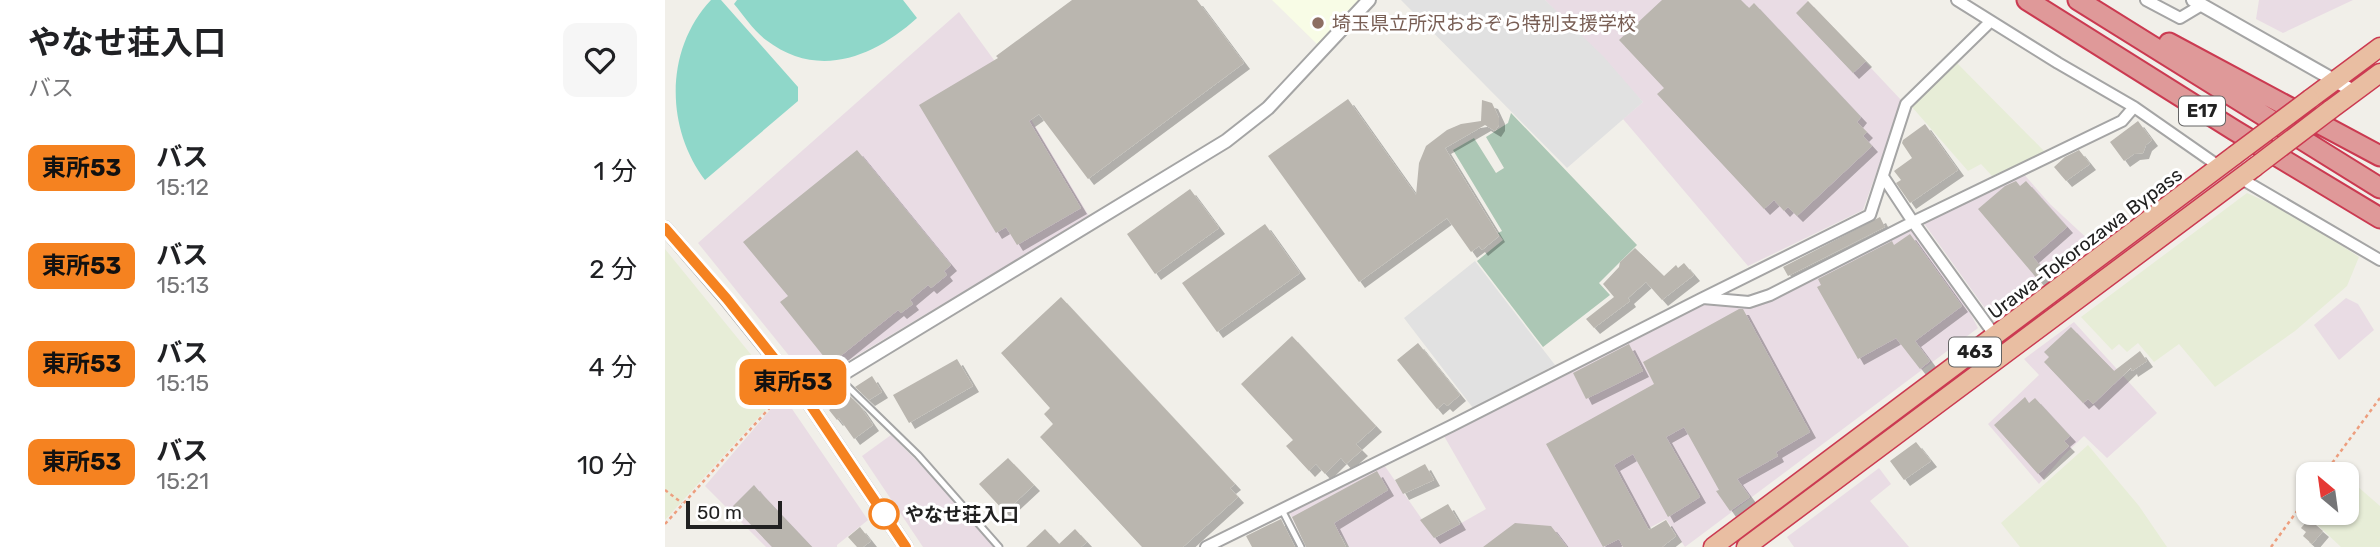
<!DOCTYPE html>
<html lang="ja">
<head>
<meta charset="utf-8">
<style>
	body { margin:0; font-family:Rubik,"Noto Sans JP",sans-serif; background:#f6f6f6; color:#202124; height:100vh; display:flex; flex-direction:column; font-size:26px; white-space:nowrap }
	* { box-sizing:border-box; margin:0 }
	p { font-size:23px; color:#757577 }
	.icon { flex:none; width:38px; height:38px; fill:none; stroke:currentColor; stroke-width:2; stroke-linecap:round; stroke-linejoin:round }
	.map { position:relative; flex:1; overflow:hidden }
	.details { display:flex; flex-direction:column; background:#fff; width:665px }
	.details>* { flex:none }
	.badge { padding:0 14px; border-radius:10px; font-size:24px; line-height:46px }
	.needle { width:46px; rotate:331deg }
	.fabs { position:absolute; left:1631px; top:462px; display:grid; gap:14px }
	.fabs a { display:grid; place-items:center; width:63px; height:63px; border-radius:14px; background:#fff; box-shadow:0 2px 5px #0004; font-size:35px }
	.scale { position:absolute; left:21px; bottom:18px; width:96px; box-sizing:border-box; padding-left:7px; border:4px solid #212121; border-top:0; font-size:19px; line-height:24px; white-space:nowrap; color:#212121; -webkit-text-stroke:5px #fff; paint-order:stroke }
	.map>.badge { position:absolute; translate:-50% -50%; box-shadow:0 0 0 4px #fff }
	.round { display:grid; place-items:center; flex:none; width:74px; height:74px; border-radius:14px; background:#f6f6f6 }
	.overview { display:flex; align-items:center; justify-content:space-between; height:119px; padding:0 28px }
	h1 { font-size:33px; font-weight:700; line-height:52px }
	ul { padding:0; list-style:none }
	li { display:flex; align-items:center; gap:21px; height:98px; padding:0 28px }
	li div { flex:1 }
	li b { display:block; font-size:26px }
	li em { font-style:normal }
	li .badge { min-width:77px; font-weight:700; text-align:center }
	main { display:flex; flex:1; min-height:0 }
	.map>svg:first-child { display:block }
	.industrial { fill:#e9dce4 }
	.education { fill:#f8fce6 }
	.farmland { fill:#e7edd7 }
	.cemetery { fill:#acc7b5 }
	.pitch { fill:#8fd7c9 }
	.parking { fill:#e1e1e1 }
	.building { fill:#bab6af; filter:url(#shadow) }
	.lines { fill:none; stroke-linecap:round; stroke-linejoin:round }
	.service-casing { stroke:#a5a5a5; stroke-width:9 }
	.minor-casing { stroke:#a5a5a5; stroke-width:14 }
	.tertiary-casing { stroke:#a5a5a5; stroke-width:16 }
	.trunk-casing { stroke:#cb3a51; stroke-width:21 }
	.motorway-casing { stroke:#cb3a51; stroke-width:23 }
	.path { stroke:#ed9e7e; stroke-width:2.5; stroke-dasharray:3.5 3.5; stroke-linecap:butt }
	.service { stroke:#fff; stroke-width:5 }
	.minor { stroke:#fff; stroke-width:10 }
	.tertiary { stroke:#fff; stroke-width:12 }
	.trunk { stroke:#e9bea2; stroke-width:18 }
	.motorway { stroke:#df9999; stroke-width:19 }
	.trunk-bridge-casing { stroke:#cb3a51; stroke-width:21; stroke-linecap:butt }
	.trunk-bridge { stroke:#e9bea2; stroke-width:18 }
	.line-casing { stroke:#fff; stroke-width:16 }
	.line { stroke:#f58220; stroke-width:10 }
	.education-dot { fill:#8d6e63; stroke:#fff; stroke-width:2.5 }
	.stop-dot { fill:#fff; stroke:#f58220; stroke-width:3.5 }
	.labels { text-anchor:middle; stroke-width:6; stroke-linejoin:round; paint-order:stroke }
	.shield { fill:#fff; stroke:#646464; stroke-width:2 }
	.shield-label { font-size:18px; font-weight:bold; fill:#212121 }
	.education-label { font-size:19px; fill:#785e54; stroke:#fff; text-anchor:start }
	.street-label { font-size:19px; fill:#212121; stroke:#fff }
	.stop-label { font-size:19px; font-weight:bold; fill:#212121; stroke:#fff; text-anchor:start }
</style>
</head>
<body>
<main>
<section class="details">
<div class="overview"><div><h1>やなせ荘入口</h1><p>バス</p></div><a class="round"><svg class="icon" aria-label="heart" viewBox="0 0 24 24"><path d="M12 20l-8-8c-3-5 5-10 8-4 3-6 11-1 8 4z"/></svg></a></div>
<ul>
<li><span class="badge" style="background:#f58220;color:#111">東所53</span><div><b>バス</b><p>15:12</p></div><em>1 分</em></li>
<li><span class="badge" style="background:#f58220;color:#111">東所53</span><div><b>バス</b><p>15:13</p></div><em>2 分</em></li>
<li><span class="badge" style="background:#f58220;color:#111">東所53</span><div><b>バス</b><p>15:15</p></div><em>4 分</em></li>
<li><span class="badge" style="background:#f58220;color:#111">東所53</span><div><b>バス</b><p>15:21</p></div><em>10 分</em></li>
</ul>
</section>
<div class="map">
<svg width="1715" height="547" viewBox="0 0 1715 547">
	<defs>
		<filter id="shadow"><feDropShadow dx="6" dy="6" stdDeviation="0" flood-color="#0004"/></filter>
	</defs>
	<rect width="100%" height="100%" fill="#f1efe9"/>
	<path class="industrial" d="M880,0H1142L1237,101L1198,210L1083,266L958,119L978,102Z
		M1594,0H1688L1618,33L1591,19Z
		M294,12L337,71L424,216L156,377L138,373L33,243Z
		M1357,172L1385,204L1427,243L1327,318L1258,222Z
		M1242,230H1248L1293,290L1313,328L1020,547L1001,519L973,534L981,547H684L676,535L655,547H642L625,514L626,509L717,462L770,538L821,509L779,436L1039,303L1089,307Z
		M1681,298L1693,304L1709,330L1674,360L1649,325Z
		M1409,322L1492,413L1442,458L1419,436L1398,456L1374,484L1323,424L1374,375L1359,359Z
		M111,403L117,409L123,403L203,520L172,545V547H101L40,486Z
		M226,435L282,491L331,547H258L197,456Z
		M1214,468L1226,484L1205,501L1244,547H1129L1122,537Z"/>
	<path class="education" d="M607,0H695L654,46Z"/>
	<path class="farmland" d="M1292,63L1380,152L1327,176L1316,164L1303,171L1247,107Z
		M1582,193L1630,215L1694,257L1682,286L1630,331L1550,387L1514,344L1489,362L1473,343L1462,352L1454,344L1447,350L1416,317Z
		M0,249L114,389L105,405L0,520Z
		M1423,445L1474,506L1502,547H1355L1336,523Z
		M1692,486L1715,506V547H1676L1643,516L1646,513H1682V498Z"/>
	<path class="cemetery" d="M846,113L972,245L934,283L945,295L878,347L812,261L838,240L833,233L837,231L788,150L809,138L831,173L839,168L821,137L843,123Z"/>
	<path class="pitch" d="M46,0H56L133,87V101L40,180C0,127 0,49 46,0Z
		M72,0H238L252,18C209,57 153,80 101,40C88,30 79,16 69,4Z"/>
	<path class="parking" d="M736,0H880L938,56L978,102L902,168Z
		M810,261L890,365L808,408L739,318Z"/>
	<path class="building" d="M407,0H532L579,63L423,179L374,114L364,121L416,208L352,245L341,227L331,233L254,105L333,58L331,56Z
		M997,0H1076L1084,8L1089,3L1196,117L1192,122L1202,132L1198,136L1207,146L1132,216L1123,207L1119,211L1109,200L1099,209L992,94L999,88L954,40Z
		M1143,1L1201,61L1188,73L1131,13Z
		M683,99L751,195L754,163L761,146L782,130L796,124L816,121L817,100L827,103L834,118V125L830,131L820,125L780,148L834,236L817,250L814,246L806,252L782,218L694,282L603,156Z
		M1473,121L1487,140L1481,145L1478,153L1469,154L1459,161L1445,142Z
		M1260,124L1293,170L1245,203L1231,183L1236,180L1229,171L1247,158L1237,143L1238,140Z
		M192,150L286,265L279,271L282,275L266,288L263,285L245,300L248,304L236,313L233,310L173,358L171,357L164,363L115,302L123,296L78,242Z
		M1414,150L1425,164L1401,181L1389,167L1400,157Z
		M1351,181L1355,186L1361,181L1402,227L1368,257L1382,274L1374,281L1313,209L1340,186Z
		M525,189L554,228L490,274L462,234Z
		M1215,217L1220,227L1123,276L1118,267Z
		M600,224L635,273L552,332L517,283Z
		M1245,234L1297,306L1250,341L1265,361L1255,369L1231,338L1193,359L1152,287L1156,285L1153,279L1227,241L1229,245Z
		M970,248L999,276L1011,265L1013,268L1019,263L1029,275L997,300L981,282L963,298L965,301L929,328L921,319L949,297L938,284L954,267L955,262Z
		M396,297L570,484L565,488L573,497L518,547H477L375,437L388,424L379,414L385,408L336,353Z
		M1074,309H1078L1145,432L1111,452L1113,456L1072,479L1085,497L1065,511L1051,491L1054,490L1019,427L1001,437L1035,497L1003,517L968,454L949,465L984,530L1001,520L1011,536L997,547H958L954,539L938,547L881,444L989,384L978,362Z
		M1406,327L1449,371L1475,351L1482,361L1467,371L1466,368L1428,404L1423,399L1418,403L1379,362L1384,357L1379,352Z
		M627,336L711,426L691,444L697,450L681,464L676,458L660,474L651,464L644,471L621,446L628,440L576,384Z
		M753,343L795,395L782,406L779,403L772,409L732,360Z
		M964,344L978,371L921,399L908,373Z
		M292,359L308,386L244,423L228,395Z
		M207,376L217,392L204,400L190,387Z
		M182,393L195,406L208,425L189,439L174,418L172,420L164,410L171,405L169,402Z
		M1360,397L1364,403L1370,398L1405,436L1399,441L1404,446L1373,474L1329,425Z
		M1251,442L1266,461L1239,480L1225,461Z
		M343,458L369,485L340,512L314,484Z
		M760,464L769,480L738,494L730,480Z
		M712,471L723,490L669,523L681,547H641L627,517Z
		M89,485L94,491L147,547H107L68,506Z
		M783,504L795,524L769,538L755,520Z
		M616,519L630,547H587L581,536Z
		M1644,519L1658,531L1647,544L1638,536L1641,532L1636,528Z
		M850,523L886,526L902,547H818Z
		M195,527L206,541L198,547H192L183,537Z
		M380,529L394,544L410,529L422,542L416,547H361Z"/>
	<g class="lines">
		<g class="service-casing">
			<path id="service" d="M175,376L180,384L253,455L334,547
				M617,510L636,547"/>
		</g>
		<g class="minor-casing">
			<path id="minor" d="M1292,0L1393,63L1469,107L1555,167
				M1481,0L1515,18L1535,6
				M1219,178L1248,222L1331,337
				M1575,178L1715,260
				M1038,298L1205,215L1241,104L1325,22
				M541,547L786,426L1038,298L1084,302L1105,295L1248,222L1457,121L1469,107"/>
		</g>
		<g class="tertiary-casing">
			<path id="tertiary" d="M1528,0L1690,92
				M0,228L62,300L140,397L241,547
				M140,397L561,141L603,108L704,0"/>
		</g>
		<g class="trunk-casing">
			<path id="trunk" d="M1645,99L1715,47
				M1665,110L1715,73
				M1048,547L1570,155
				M1081,547L1590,167"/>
		</g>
		<g class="motorway-casing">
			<path id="motorway" d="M1362,0L1569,130L1715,218
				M1413,0L1715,188
				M1504,43L1715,156"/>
		</g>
		<path class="path" d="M1659,474L1715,398
			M0,490L17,503
			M0,524L109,403L117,389
			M1606,547L1643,496"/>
		<use href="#service" class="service"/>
		<use href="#minor" class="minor"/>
		<use href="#tertiary" class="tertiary"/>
		<use href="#trunk" class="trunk"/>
		<use href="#motorway" class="motorway"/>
		<g class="trunk-bridge-casing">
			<path id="trunk-bridge" d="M1570,155L1645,99
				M1590,167L1665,110"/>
		</g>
		<use href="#trunk-bridge" class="trunk-bridge"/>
	</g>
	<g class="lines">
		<g class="line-casing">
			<path id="line" d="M0,228L62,299L140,397L241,547"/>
		</g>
		<use href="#line" class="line"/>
	</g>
	<circle class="education-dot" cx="653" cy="23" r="7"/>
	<circle class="stop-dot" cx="219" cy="514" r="14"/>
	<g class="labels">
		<g class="shield">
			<rect x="1514" y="96.5" width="46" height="29" rx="5"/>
			<rect x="1284" y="337.5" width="52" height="29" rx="5"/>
		</g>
		<g class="shield-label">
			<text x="1537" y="117">E17</text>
			<text x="1310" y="358">463</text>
		</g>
		<g class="education-label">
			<text x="667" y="30">埼玉県立所沢おおぞら特別支援学校</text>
		</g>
		<g class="street-label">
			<text transform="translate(1420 243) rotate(-37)" y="7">Urawa-Tokorozawa Bypass</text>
		</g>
		<g class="stop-label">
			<text x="240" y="521">やなせ荘入口</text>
		</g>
	</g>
</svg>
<div class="fabs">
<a><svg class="needle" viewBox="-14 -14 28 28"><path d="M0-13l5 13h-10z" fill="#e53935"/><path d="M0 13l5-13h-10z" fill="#757577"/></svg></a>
</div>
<div class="scale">50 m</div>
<b class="badge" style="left:128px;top:382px;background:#f58220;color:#111">東所53</b>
</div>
</main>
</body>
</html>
